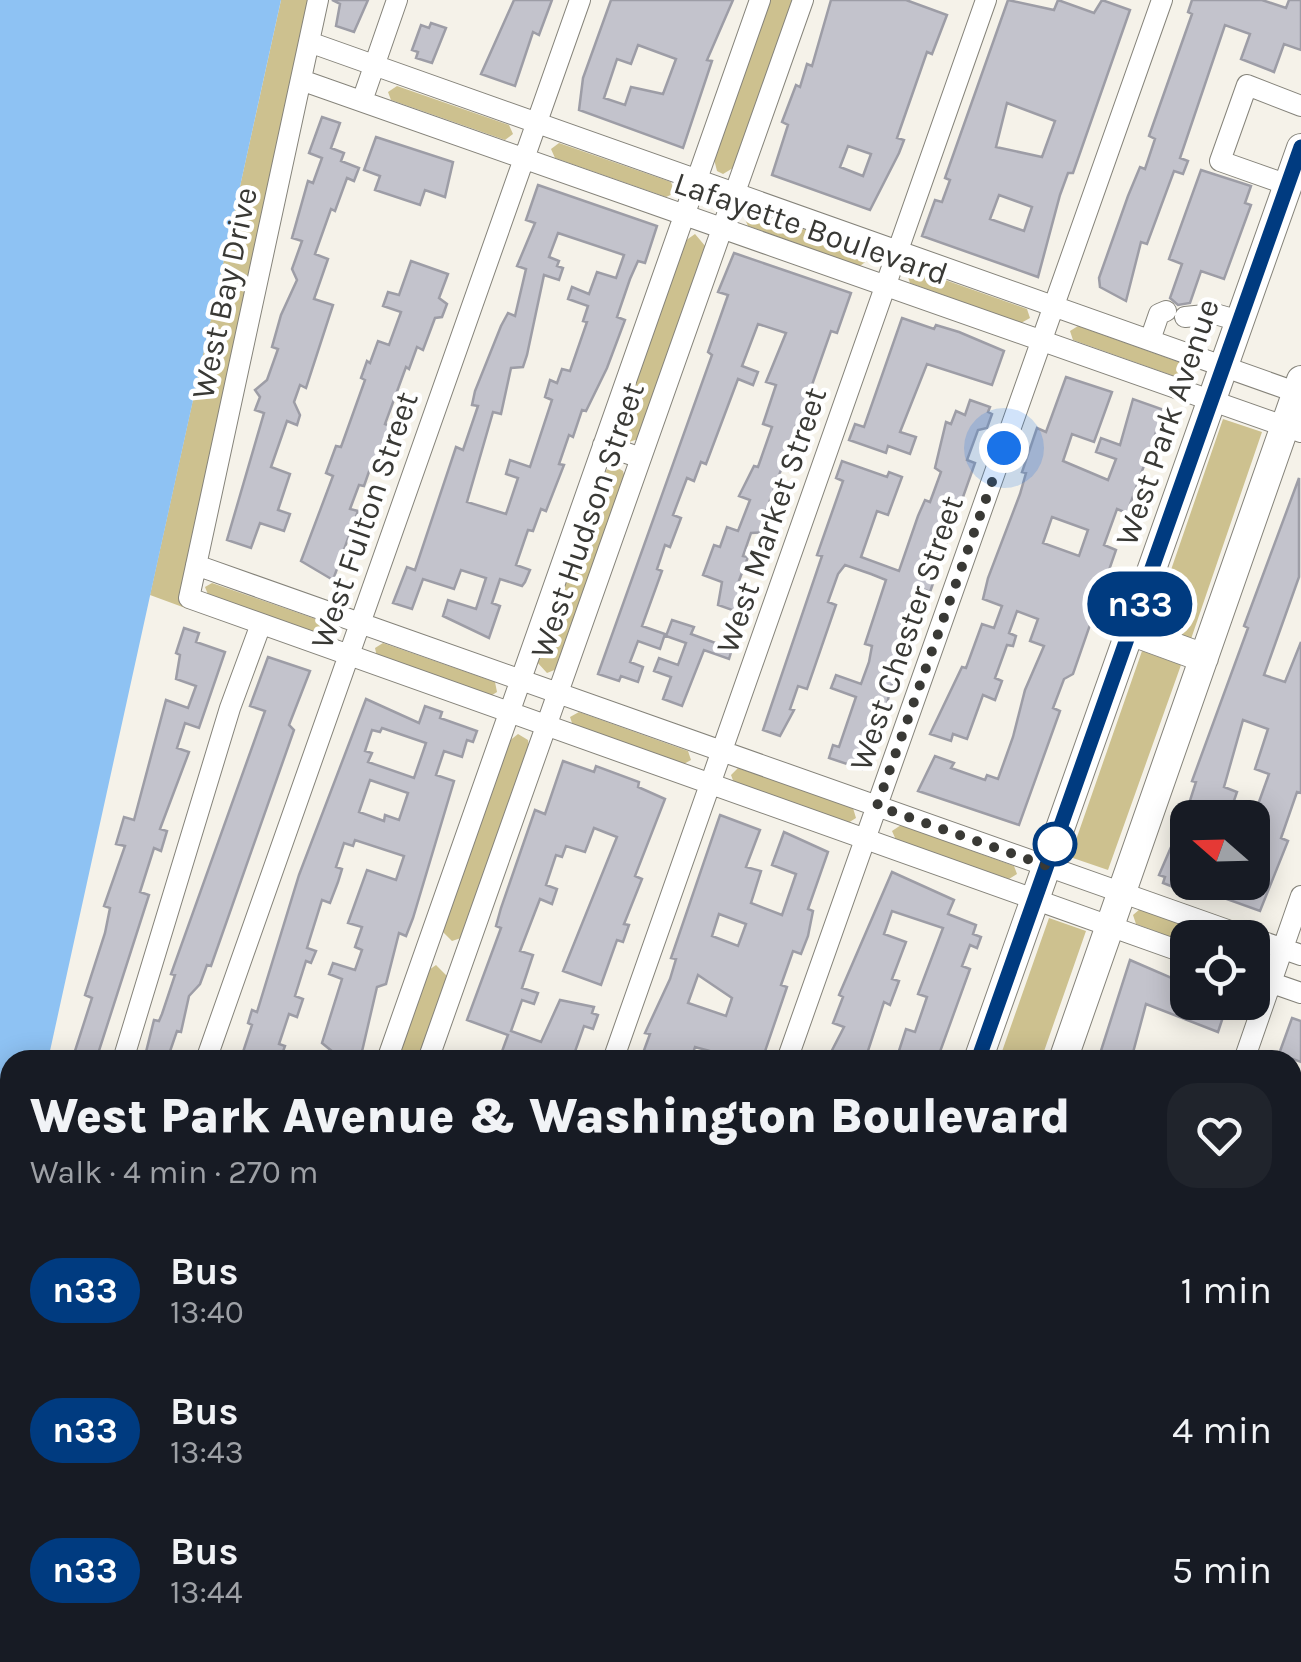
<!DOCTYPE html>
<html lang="en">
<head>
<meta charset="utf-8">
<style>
	body { margin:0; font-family:Karla,sans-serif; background:#20242c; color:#f1f3f6; height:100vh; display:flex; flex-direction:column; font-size:38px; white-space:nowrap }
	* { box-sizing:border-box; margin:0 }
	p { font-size:32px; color:#9ea1a6 }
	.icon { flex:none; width:55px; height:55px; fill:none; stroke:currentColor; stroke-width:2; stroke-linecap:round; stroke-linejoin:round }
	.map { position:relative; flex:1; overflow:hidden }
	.sheet { position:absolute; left:0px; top:1050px; width:1302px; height:612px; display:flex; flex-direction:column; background:#171b24; border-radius:30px 30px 0 0; box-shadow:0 5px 25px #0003 }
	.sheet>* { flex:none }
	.badge { padding:0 20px; border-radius:32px; font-size:35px; line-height:65px }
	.needle { width:65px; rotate:290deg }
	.controls { position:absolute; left:1170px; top:800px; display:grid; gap:20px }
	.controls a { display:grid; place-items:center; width:100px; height:100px; border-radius:20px; background:#171b24; box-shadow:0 5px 25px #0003; font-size:50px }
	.you { position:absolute; width:50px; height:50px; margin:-25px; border:8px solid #fff; border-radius:50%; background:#1a73e8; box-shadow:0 0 0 15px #1a73e833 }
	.map>.badge { position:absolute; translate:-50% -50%; box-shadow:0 0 0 5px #fff }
	.round { display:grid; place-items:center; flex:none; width:105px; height:105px; border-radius:30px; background:#20242c }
	.head { display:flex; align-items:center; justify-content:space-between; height:170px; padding:0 30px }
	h1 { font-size:48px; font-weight:800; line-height:75px }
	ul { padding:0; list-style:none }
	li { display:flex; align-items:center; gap:30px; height:140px; padding:0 30px }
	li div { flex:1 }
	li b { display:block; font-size:38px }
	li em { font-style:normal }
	li .badge { min-width:110px; font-weight:700; text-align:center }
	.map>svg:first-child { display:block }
	.green { fill:#cdc18f }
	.water { fill:#8ec2f3 }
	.building { fill:#c3c3cc; stroke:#9d9da6; stroke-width:2.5; fill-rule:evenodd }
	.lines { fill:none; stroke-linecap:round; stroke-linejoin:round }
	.minor-casing { stroke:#85837a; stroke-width:22 }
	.highway-casing { stroke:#85837a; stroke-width:30 }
	.minor { stroke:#fff; stroke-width:20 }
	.highway { stroke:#fff; stroke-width:28 }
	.line-casing { stroke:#fff; stroke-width:22 }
	.line { stroke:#003b80; stroke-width:15 }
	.walk { stroke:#393935; stroke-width:10; stroke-dasharray:0 18 }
	.stop-dot { fill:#fff; stroke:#003b80; stroke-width:5 }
	.labels { text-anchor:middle; stroke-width:9; stroke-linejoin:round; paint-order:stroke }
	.street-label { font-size:32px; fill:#393935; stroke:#fff }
</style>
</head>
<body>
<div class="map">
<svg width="1301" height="1662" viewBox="0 0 1301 1662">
	<rect width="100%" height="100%" fill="#f5f2e9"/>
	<path class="green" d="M281,0H311L184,602L188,609L150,595Z
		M770,0H793L733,168L723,174L717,171L714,159Z
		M397,86L509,125L513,134L505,140L391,100L388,92Z
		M559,143L671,182L675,193L666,197L555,158L551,149Z
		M752,211L865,251L868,260L860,266L748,226L744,217Z
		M695,234L706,247L638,439L629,442L618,431L685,241Z
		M914,269L1027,309L1030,318L1021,323L910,283L907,274Z
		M1078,326L1190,366L1192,375L1185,380L1073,340L1070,331Z
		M1223,419L1262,432L1191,639L1152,625Z
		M613,465L623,471L625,478L557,669L547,673L537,662L603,473Z
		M212,583L333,625L337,634L329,640L209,597L205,587Z
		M383,643L495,682L497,692L489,697L377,657L375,648Z
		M1142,651L1181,665L1108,870L1070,857Z
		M579,712L688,751L691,760L682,765L573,726L570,717Z
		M518,734L528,740L529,747L461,938L452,941L442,931L508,742Z
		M738,768L853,808L856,818L848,823L734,783L731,775Z
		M901,825L1014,866L1017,874L1009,879L896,840L892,831Z
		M1140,909L1219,937L1188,938L1187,943L1136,924L1133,915Z
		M1049,918L1086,931L1041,1060H999Z
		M436,965L448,977L419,1060H395L426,972Z"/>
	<path class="water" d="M0,0H281L48,1060H10V1232L0,1277Z
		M0,1405L10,1423V1652L135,1653L140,1662H0Z"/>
	<path class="building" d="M332,0H368L354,32L336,26L340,4Z
		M514,0H552L539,35L533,32L515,86L481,74Z
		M611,0H733L707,60L712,61L683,148L579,110L583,78ZM638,45L676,59L663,94L631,87L625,105L604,98L617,59L631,64Z
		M831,0H906L947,15L932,54L927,52L897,138L904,140L899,153L870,210L772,175L788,125L782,122L796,85L800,87L807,64L812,66ZM848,146L871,154L863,176L840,167Z
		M1008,0L1054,10L1058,0L1094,13L1102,0L1130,10L1073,173H1068L1060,195L1038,277L922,236L935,200L942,202L950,180L945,178ZM1007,103L1055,121L1042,157L996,147ZM999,195L1032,207L1024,231L990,219Z
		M1192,0H1262L1286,8L1289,0H1301V50L1284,44L1274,72L1241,59L1250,34L1225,25L1180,158L1188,161L1183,174L1174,171L1147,244L1141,242L1126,301L1100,287L1099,278L1128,196L1140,167L1145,169L1155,139L1149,136L1192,14L1188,12Z
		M431,23L446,28L432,63L416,58L418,52L412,50L421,25L429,28Z
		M322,117L340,123L331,148L344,153L341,161L359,168L354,181L347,178L335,211L331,209L315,254L328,259L314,299L333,305L306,388L300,385L294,402L300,415L297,425L287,421L271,467L290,474L278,510L290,514L284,531L260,523L251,548L227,540L264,413L255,410L260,397L255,390L267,380L278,349L272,347L281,315L297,280L292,269L302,241L292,238L308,181L313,183L322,158L309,153Z
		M376,137L453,162L445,197L425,190L420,205L375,190L380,176L364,170Z
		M1201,170L1251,186L1245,203L1251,205L1224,279L1201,271L1190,303L1178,305L1170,298L1182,264L1169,259Z
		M538,185L657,226L645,263L638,261L630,279L617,317L625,320L607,368L586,411L582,410L573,437L569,435L559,464L564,465L546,511L541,509L533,531L528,530L516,565L530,570L525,582L522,586L500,579L492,603L500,606L489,638L443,616L448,600L476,609L486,578L461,570L454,589L423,579L412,609L393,603L407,567L415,570L456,447L463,450L478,406L472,405L475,391L501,326L508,313L515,316L526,269L517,266L535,223L526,220ZM558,233L624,255L616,278L597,272L589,294L572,287L568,299L588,306L583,321L587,322L570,371L562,369L557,383L550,380L545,397L552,400L530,467L510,460L506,474L518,478L506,514L467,502L493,412L501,414L511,368L523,367L527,355L544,275L559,280L563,268L557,266L559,261L549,257Z
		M734,253L851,293L837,333L831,331L807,399L813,401L807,418L800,415L792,436L799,443L792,460L788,458L782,467L766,511L772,519L767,532L751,533L743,556L748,557L737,586L746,594L741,608L735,611L718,605L722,582L703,575L714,545L720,547L727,527L738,531L750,500L739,496L754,466L758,467L772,427L763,424L776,385L766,382L786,333L758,324L742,366L758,372L753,385L738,379L706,464L701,462L694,481L687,478L673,515L681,518L670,547L665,545L657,569L662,571L642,626L665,634L660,649L638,641L630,662L643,667L638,682L621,676L619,681L598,674L712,355L708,352L728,295L718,292Z
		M411,261L448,274L439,298L447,304L442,317L435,318L423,350L417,347L409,369L406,367L385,424L392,427L386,444L377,465L372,463L364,486L359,485L350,509L358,511L333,580L301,561L333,476L326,473L336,446L341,447L365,380L361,378L367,361L370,363L378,341L389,345L401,312L383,306L388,292L399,295Z
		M902,318L934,329L936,325L959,332L1004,351L992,385L927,364L900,432L916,437L910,454L888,446L886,453L849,440L855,424L864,427Z
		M1066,377L1112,392L1094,442L1072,434L1063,461L1108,480L1116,459L1096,452L1101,438L1120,445L1133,399L1164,410L1127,513L1117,509L1104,545L1116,550L1073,674L1064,679L1053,708L1060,711L1019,825L918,791L935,756L954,763L951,768L985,780L987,775L998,779L1013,737L1025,690L1044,646L1030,641L1038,619L1017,611L1009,633L1016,636L1013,646L1007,645L995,678L1002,681L995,700L983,695L967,739L953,734L951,741L930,734L962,667L966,668L982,624L994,628L1002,606L983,599L988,578L1020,494L1026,473L1022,472L1037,428L1046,432ZM1052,517L1088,530L1079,556L1043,543Z
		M970,400L990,407L988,412L992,414L987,428L978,430L967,460L975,463L945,548L940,546L930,573L936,575L930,592L925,590L912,624L916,626L891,686L884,718L877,715L862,769L829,758L833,745L839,747L856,697L831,688L836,675L861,684L869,662L872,646L865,644L886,580L871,574L845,565L838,574L828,602L836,605L807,689L798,686L790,709L794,710L780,736L763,730L822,556L817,555L843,481L836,478L842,461L887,477L889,472L902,477L888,515L877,511L861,557L899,571L918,516L925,500L930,502L941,472L935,468L946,422L951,424L956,411L965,415Z
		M1299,478V577L1264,675L1285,682L1301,642V793L1297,792L1281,838L1288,841L1260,911L1185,884L1223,882L1235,887L1237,882H1252V831L1258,815L1255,813L1269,774L1255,769L1268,729L1243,720L1224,787L1237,792L1228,818H1188V854L1176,888L1163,883L1165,877L1159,875L1187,810L1196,782L1192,781L1248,628L1244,626Z
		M672,620L694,627L691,634L732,649L729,659L704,650L682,706L663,699L671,677L654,671L659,658L678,665L686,643L666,636Z
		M184,628L199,633L196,642L225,652L199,728L185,723L177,748L189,752L160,829L167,831L161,851L154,848L140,892L149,895L96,1060H92L74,1054L92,998L85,995L105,933L110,908L104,906L125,846L116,844L124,817L134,820L166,700L188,708L196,686L176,679L180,655L176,653Z
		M268,657L310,671L289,725L294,730L211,966L207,965L200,984L189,996L181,1032L177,1031L167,1060H144L154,1020L159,1021L162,1014L175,975L171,974L265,711L250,706Z
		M366,699L419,723L425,706L442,712L440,718L477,731L473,742L467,740L462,757L444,751L436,775L454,781L413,918L406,936L399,933L386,984L377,987L360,1060L333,1052L322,1043L342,979L329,974L333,963L355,970L362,950L355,947L362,927L348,923L367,870L396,880L404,856L355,840L353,846L344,843L336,867L342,869L338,882L330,903L322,900L307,948L316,951L311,963L306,961L295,996L303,999L297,1017L289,1014L279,1044L285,1046L280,1060H266L243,1052L252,1025L248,1023L252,1010L257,1012L299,875ZM382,728L426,743L414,778L368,762L372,753L365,751L372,730L380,732ZM370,780L408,793L399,820L385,815L384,821L359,812Z
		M563,761L594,772L596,766L639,782L638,787L665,799L635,876L642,879L624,924L629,925L623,942L617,940L601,985L563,971L617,837L594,828L585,852L566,846L562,857L556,855L546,885L557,889L552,904L540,899L520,951L533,955L522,988L538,993L534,1004L522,1000L511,1031L541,1042L560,1000L594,1007L592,1013L598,1015L593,1029L584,1026L572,1060H510L500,1057L508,1035L467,1020L501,928L496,926L501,908L535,810L545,814Z
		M720,815L760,830L746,867L761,871L751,903L782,915L796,874L772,865L784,832L828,852L808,909L813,911L808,936L801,954L793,951L781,985L787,987L762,1060H743L695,1047L691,1060H663L643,1053L650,1034L645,1033L670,979L676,959L671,958ZM719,914L746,924L738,946L712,936ZM698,975L732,998L726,1016L688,1003Z
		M892,872L954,900L948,914L976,925L973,934L981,937L977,948L970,945L962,966L970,969L937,1060H896L906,1029L915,1032L927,997L918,994L943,928L892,911L884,934L906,942L892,979L899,981L890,1005L884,1002L865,1060H827L844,1027L833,1023L843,997L839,995Z
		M1130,960L1188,985V1002H1228L1218,1032L1146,1004L1131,1060H1098Z
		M1292,1018L1301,1021V1062L1279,1054Z"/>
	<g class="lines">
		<g class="minor-casing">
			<path id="minor" d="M318,0L189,598L1188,954
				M309,42L1301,394
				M301,80L1301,432
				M362,101L397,0
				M1288,185L1220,161L1247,85L1301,106
				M1185,317L1215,314L1240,321
				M1150,340L1159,314L1166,311
				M603,445L641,458
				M196,565L1250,938
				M1252,938L1301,955
				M1252,976L1301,993
				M123,1060L230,708L261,624
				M206,1060L580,0
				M387,1060L760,0
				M428,1060L803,0
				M613,1060L986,0
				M787,1060L1162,0
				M1244,1060L1301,896
				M1292,1441L1301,1417
				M1292,1514L1301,1517
				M1292,1550L1301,1553
				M175,1662L178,1652
				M214,1662L218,1652
				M401,1662L404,1652
				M575,1662L578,1652
				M1034,1662L1037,1652
				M1217,1662L1221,1652"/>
		</g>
		<g class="highway-casing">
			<path id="highway" d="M1130,631L1204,658
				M978,1060L1301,148
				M1063,1060L1301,380
				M765,1662L769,1652
				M852,1662L855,1652"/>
		</g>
		<use href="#minor" class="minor"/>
		<use href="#highway" class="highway"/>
	</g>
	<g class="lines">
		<g class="line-casing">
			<path id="line" d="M978,1060L1301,147"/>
		</g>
		<use href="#line" class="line"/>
		<path class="walk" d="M1004,448L877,806L1047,866L1055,844"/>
	</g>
	<circle class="stop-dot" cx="1055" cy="844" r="20"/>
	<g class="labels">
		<g class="street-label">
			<text transform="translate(811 228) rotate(19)" y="11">Lafayette Boulevard</text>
			<text transform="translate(224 293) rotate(-78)" y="11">West Bay Drive</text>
			<text transform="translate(1167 422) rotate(-71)" y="11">West Park Avenue</text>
			<text transform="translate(364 520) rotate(-71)" y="11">West Fulton Street</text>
			<text transform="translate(587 520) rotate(-71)" y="11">West Hudson Street</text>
			<text transform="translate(771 520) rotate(-71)" y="11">West Market Street</text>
			<text transform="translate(906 633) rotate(-71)" y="11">West Chester Street</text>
		</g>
	</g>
</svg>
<div class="controls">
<a><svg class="needle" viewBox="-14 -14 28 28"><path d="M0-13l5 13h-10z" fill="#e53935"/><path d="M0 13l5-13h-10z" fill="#9ea1a6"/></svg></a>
<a><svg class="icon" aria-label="locate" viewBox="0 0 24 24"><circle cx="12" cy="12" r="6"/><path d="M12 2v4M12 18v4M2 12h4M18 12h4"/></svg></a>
</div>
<div class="you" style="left:1004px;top:448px"></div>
<b class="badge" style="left:1140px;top:604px;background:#003b80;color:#fff">n33</b>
<section class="sheet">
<div class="head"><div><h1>West Park Avenue &amp; Washington Boulevard</h1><p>Walk · 4 min · 270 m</p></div><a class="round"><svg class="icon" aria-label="heart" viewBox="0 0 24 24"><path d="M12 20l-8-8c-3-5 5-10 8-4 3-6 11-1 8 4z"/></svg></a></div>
<ul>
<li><span class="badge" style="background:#003b80;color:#fff">n33</span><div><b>Bus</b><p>13:40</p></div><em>1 min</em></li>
<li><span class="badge" style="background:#003b80;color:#fff">n33</span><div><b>Bus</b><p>13:43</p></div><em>4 min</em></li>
<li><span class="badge" style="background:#003b80;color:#fff">n33</span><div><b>Bus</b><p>13:44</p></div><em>5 min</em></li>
</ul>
</section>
</div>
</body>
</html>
